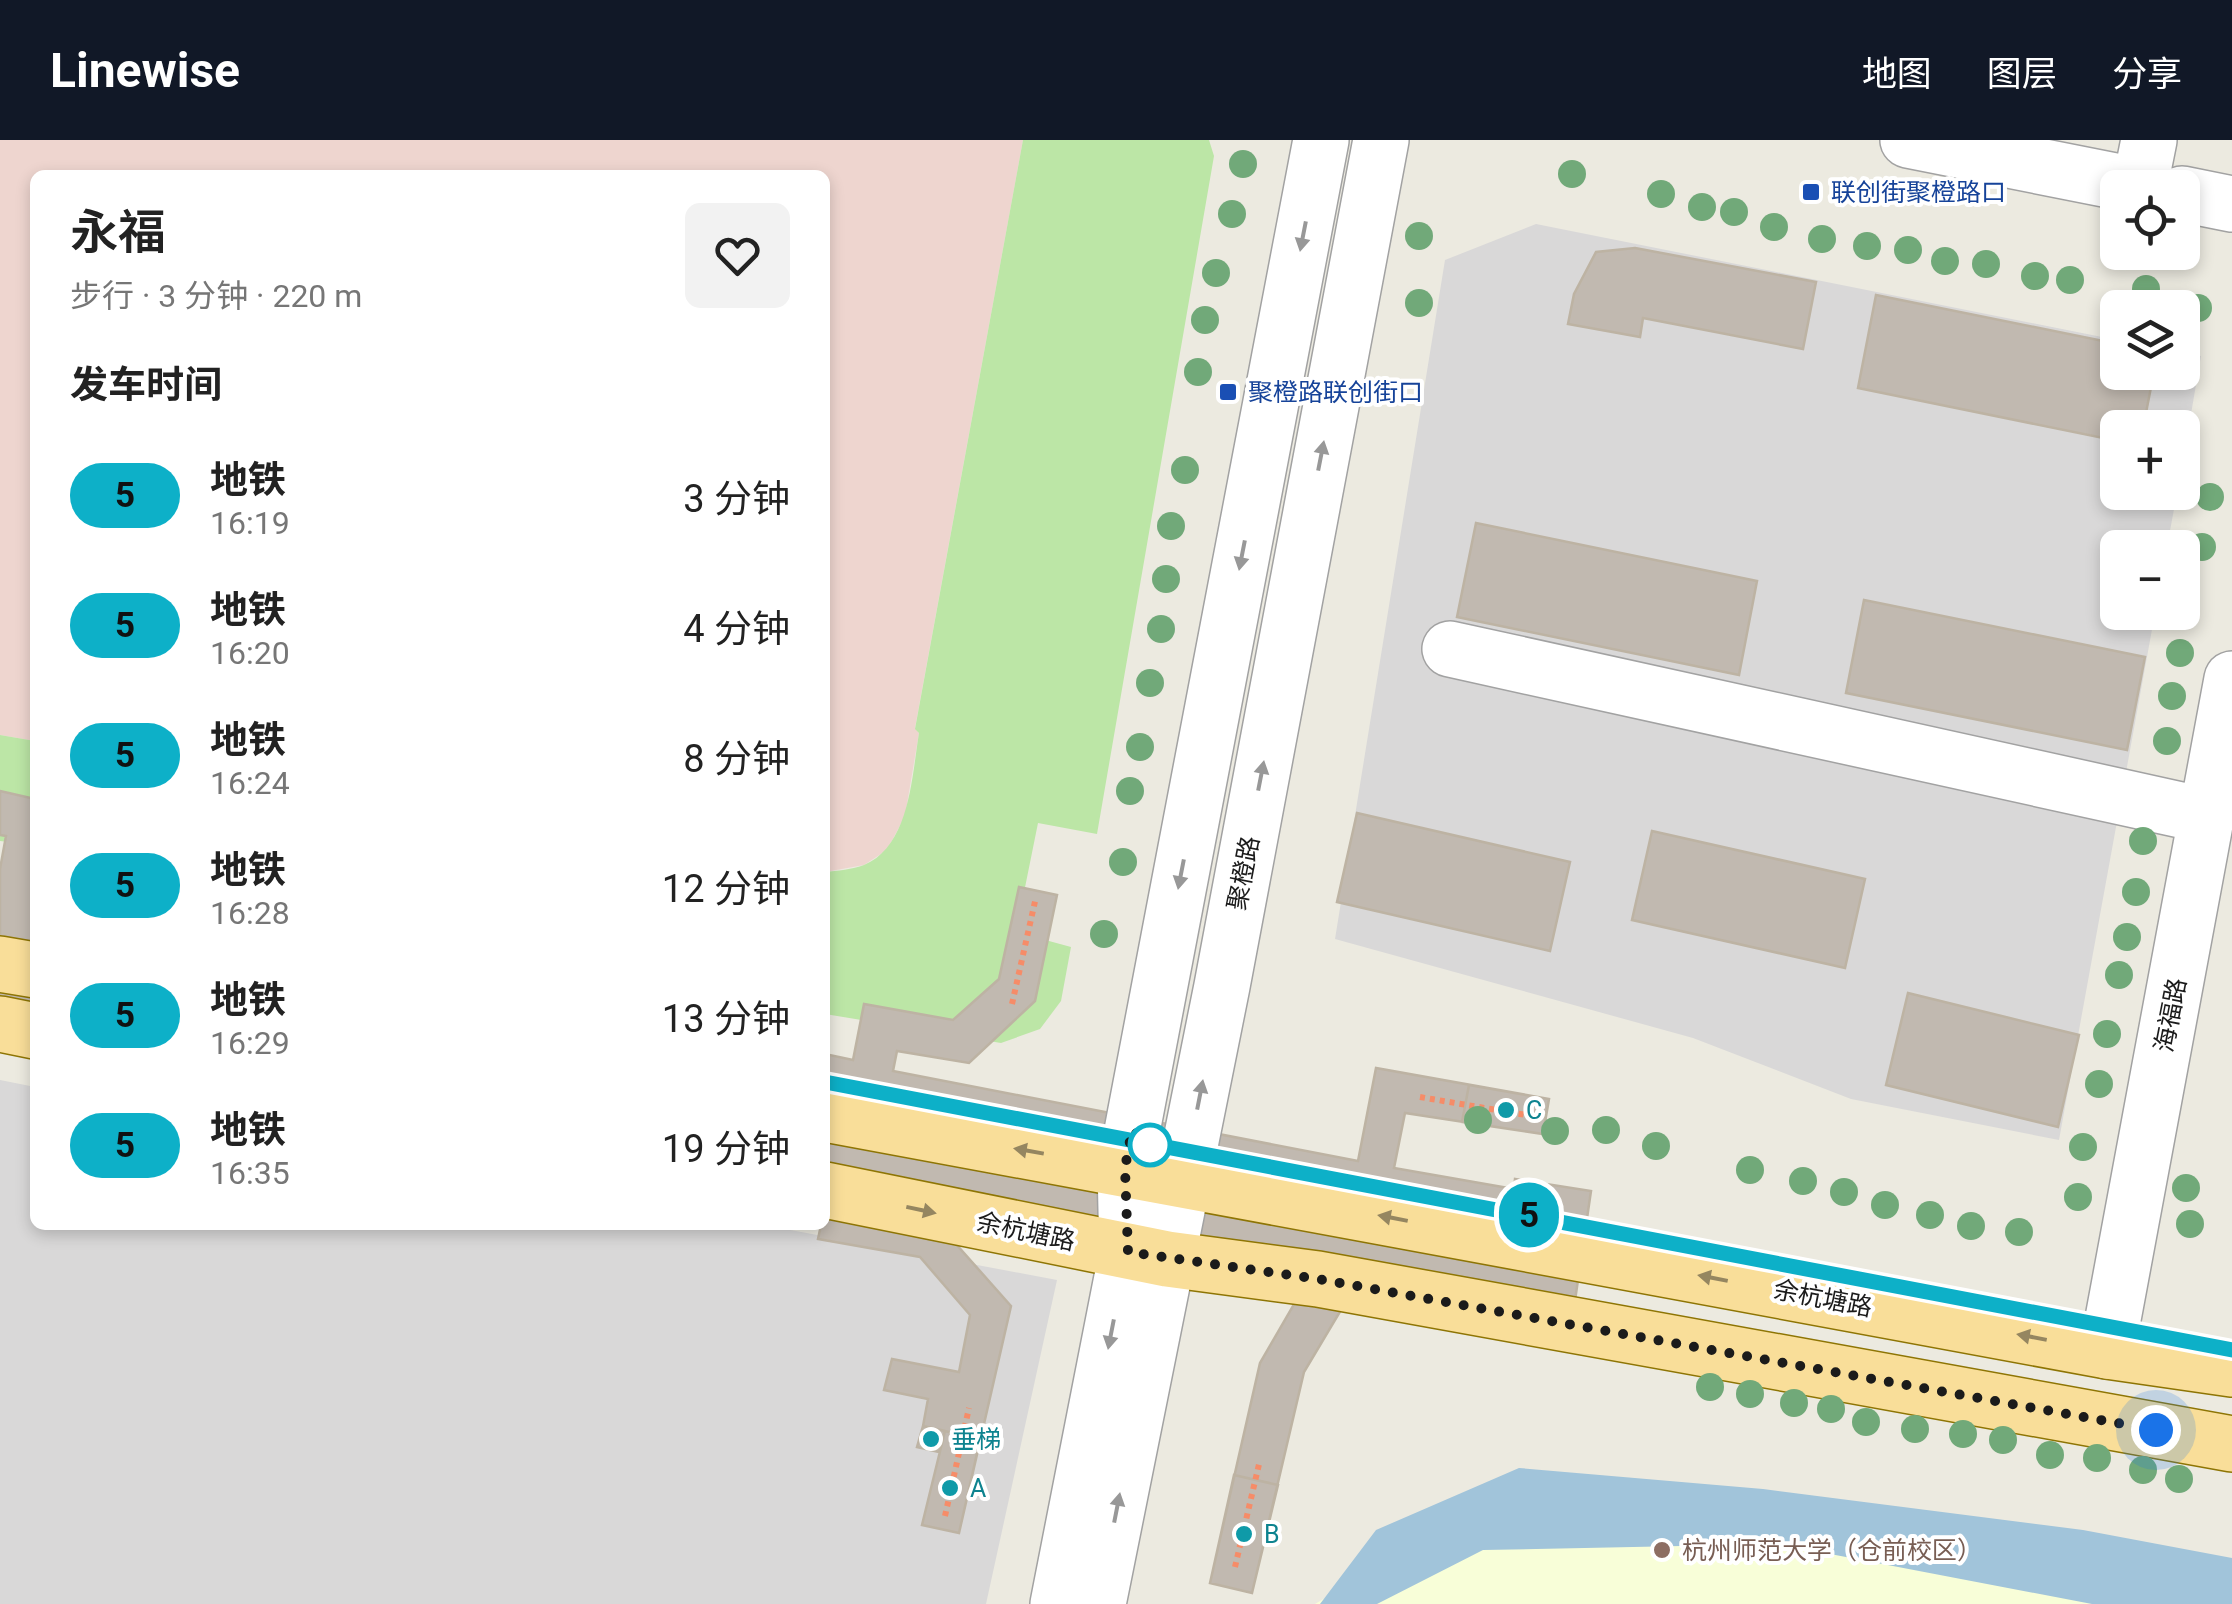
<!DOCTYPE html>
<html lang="zh">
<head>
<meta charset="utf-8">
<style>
	body { margin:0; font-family:Roboto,"Noto Sans SC",sans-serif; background:#f2f2f2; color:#222; height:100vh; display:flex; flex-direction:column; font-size:38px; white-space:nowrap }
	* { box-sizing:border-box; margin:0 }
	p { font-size:32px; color:#767676 }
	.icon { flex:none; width:55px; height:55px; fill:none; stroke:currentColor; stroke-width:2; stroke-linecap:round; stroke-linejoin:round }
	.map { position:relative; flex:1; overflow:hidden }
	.drawer { position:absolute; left:30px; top:30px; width:800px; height:1060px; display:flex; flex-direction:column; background:#fff; border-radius:15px; box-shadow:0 5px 15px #0003 }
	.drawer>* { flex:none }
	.badge { padding:0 20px; border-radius:32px; font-size:35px; line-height:65px }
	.buttons { position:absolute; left:2100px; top:30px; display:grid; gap:20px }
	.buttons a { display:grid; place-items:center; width:100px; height:100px; border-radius:15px; background:#fff; box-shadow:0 5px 15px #0003; font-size:50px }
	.you { position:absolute; width:50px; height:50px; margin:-25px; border:8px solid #fff; border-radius:50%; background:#1a73e8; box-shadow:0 0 0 15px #1a73e833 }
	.map>.badge { position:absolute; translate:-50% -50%; box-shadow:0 0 0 5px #fff }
	h2 { padding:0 40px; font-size:38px; line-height:90px }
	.round { display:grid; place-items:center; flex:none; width:105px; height:105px; border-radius:15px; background:#f2f2f2 }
	.summary { display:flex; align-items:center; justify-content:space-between; height:170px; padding:0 40px }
	h1 { font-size:48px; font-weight:600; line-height:75px }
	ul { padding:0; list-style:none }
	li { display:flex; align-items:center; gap:30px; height:130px; padding:0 40px }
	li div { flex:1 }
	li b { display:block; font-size:38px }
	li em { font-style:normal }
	li .badge { min-width:110px; font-weight:700; text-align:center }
	header { display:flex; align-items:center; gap:60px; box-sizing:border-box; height:140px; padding:0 50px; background:#111827; color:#fff }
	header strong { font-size:48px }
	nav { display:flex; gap:55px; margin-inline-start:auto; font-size:35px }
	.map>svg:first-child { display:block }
	.residential { fill:#d9d8d8 }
	.commercial { fill:#eed5cf }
	.education { fill:#f8fed8 }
	.grass { fill:#bce6a6 }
	.water { fill:#a1c4da }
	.building { fill:#c1b9b0; stroke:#bdb3a3; stroke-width:2.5 }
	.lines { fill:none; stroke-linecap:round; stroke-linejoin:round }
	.minor-casing { stroke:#a2a2a2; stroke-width:58 }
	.major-casing { stroke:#8e7504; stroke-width:58 }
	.path { stroke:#f68c68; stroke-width:6; stroke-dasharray:5 5; stroke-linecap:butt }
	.minor { stroke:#fff; stroke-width:55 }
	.major { stroke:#f9de99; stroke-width:55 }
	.tree { fill:#71a979 }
	.oneway { fill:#989898 }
	.oneway2 { fill:#958660 }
	.line-casing { stroke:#fff; stroke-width:22 }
	.line { stroke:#0db0c8; stroke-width:15 }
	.walk { stroke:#1b1b1b; stroke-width:10; stroke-dasharray:0 18 }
	.transit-dot { fill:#1a4fb4; stroke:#fff; stroke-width:4 }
	.culture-dot { fill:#0f9aa8; stroke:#fff; stroke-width:4 }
	.stop-dot { fill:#fff; stroke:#0db0c8; stroke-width:5 }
	.education-dot { fill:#8d6e63; stroke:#fff; stroke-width:4 }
	.labels { text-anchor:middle; stroke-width:8; stroke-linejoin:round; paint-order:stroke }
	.transit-label { font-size:25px; fill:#164399; stroke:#fff; text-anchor:start }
	.street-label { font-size:25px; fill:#1b1b1b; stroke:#fff }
	.culture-label { font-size:25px; fill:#0d838f; stroke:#fff; text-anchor:start }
	.education-label { font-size:25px; fill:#785e54; stroke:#fff; text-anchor:start }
</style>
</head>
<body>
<header>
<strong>Linewise</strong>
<nav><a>地图</a><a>图层</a><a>分享</a></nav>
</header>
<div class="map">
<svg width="2232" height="1464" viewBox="0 0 2232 1464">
	<rect width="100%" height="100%" fill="#eceae0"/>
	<path class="residential" d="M1536,84L2117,200L2118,232H2182L2183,213L2201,216L2183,320L2182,288H2118V352L2177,353L2167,407L2118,408V472L2155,473L2059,1000L1851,959L1693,898L1335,799L1445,120Z
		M0,940L35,947V1085H764L1057,1140L986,1464H0Z"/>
	<path class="commercial" d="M0,0H1023L915,588L919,593L905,676L887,710L864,725L825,732V35H35V601L0,595Z"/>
	<path class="education" d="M1496,1357L2186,1464H1315Z"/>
	<path class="grass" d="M1023,0H1209L1214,16L1097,694L1038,683L1016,792L1071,807L1061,861L1040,889L1001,903L825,874V732C837,731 853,729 864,725C910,706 912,635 919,593L915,589Z
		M0,595L35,601V705L0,701Z"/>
	<path class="water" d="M1519,1328L1763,1349L2083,1390L2232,1418V1464H2092L1778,1404L1483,1410L1377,1464H1320L1376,1390Z"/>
	<path class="building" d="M1635,108L1816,142L1803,209L1643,178L1640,197L1568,184L1574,154L1596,112Z
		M1876,155L2118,204V232H2154L2143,288H2118V301L1858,248Z
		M1476,383L1757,441L1739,535L1457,477Z
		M1864,460L2145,517L2127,610L1846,553Z
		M0,651L35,659V896L0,890V729L6,696L0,695Z
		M1357,673L1570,722L1550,811L1337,762Z
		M1652,691L1865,739L1845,828L1632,780Z
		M1019,747L1057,755L1035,861L969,923L897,911L893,931L1358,1021L1376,928L1549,959L1543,994L1405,973L1394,1028L1514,1049L1515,1039L1591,1051L1571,1188L1360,1138L1304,1232L1252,1453L1210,1443L1260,1223L1315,1128L940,1086L1011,1166L959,1393L922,1385L945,1291L923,1286L928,1259L884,1250L892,1219L959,1232L970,1175L920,1117L818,1099L821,1085H825V914L853,920L864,864L953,880L999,839Z
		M1908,853L2079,895L2058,987L1886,945Z
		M1469,945L1549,959L1543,994L1462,982Z
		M923,1286L945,1291L939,1312L917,1307Z
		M945,1291L980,1300L959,1393L922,1385Z
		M1234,1335L1278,1345L1252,1453L1210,1443Z"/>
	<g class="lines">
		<g class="minor-casing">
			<path id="minor" d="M1908,0L2150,48
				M2140,45L2149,0
				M2182,54L2232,64
				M1450,509L2208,676
				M2107,1211L2232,539
				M1058,1464L1127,1112L1125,1028L1321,0
				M1098,1464L1222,846L1381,0"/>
		</g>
		<g class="major-casing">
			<path id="major" d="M0,824L35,830
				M0,884L35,891
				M825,974L2107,1211L2232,1229
				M825,1050L1167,1119L1318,1139L2232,1304"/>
		</g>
		<path class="path" d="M1012,864L1036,757
			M1420,957L1532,976
			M945,1376L969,1268
			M1235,1427L1260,1320"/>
		<use href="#minor" class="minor"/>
		<use href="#major" class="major"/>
	</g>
	<g class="tree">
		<circle cx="1243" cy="24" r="14"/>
		<circle cx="1572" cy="34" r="14"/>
		<circle cx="1661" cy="54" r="14"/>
		<circle cx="1702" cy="67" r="14"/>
		<circle cx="1734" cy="72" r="14"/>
		<circle cx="1232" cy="74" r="14"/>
		<circle cx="1774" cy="87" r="14"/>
		<circle cx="1419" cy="96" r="14"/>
		<circle cx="1822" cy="99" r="14"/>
		<circle cx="1867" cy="106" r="14"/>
		<circle cx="1908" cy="110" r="14"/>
		<circle cx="1945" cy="121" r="14"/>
		<circle cx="1986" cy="124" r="14"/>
		<circle cx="1216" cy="133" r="14"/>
		<circle cx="2035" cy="136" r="14"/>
		<circle cx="2070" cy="140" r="14"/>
		<circle cx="2146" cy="149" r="14"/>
		<circle cx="1419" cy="163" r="14"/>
		<circle cx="2198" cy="168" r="14"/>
		<circle cx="1205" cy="180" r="14"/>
		<circle cx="1198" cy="232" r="14"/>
		<circle cx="1185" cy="330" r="14"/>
		<circle cx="2210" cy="357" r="14"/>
		<circle cx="1171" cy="386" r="14"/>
		<circle cx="2202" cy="407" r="14"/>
		<circle cx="1166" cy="439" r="14"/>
		<circle cx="1161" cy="489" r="14"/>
		<circle cx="2180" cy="513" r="14"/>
		<circle cx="1150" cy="543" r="14"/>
		<circle cx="2172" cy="556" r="14"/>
		<circle cx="2167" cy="601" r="14"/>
		<circle cx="1140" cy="607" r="14"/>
		<circle cx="1130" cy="651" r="14"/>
		<circle cx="2143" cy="701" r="14"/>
		<circle cx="1123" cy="722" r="14"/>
		<circle cx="2136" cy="752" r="14"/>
		<circle cx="1104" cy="794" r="14"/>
		<circle cx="2127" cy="797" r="14"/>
		<circle cx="2119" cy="835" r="14"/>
		<circle cx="2107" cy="894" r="14"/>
		<circle cx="2099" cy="944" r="14"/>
		<circle cx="1478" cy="980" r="14"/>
		<circle cx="1606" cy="990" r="14"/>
		<circle cx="1555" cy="991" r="14"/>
		<circle cx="1656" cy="1006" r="14"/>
		<circle cx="2083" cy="1007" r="14"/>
		<circle cx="1750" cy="1030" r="14"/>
		<circle cx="1803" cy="1041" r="14"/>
		<circle cx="2186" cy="1048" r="14"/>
		<circle cx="1844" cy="1052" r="14"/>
		<circle cx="2078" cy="1057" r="14"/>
		<circle cx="1885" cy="1065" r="14"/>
		<circle cx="1930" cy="1075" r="14"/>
		<circle cx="2190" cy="1084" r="14"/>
		<circle cx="1971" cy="1086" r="14"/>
		<circle cx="2019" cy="1092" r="14"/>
		<circle cx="1710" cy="1247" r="14"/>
		<circle cx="1750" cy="1254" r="14"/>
		<circle cx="1794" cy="1263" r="14"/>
		<circle cx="1831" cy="1269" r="14"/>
		<circle cx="1866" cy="1282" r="14"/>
		<circle cx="1915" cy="1289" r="14"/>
		<circle cx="1963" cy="1294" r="14"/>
		<circle cx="2003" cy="1300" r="14"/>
		<circle cx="2050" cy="1315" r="14"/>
		<circle cx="2097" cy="1318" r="14"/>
		<circle cx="2143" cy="1330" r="14"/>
		<circle cx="2179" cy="1339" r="14"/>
	</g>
	<defs><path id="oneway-solid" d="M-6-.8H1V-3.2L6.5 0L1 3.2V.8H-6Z" transform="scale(2.5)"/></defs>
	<g class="oneway">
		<use href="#oneway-solid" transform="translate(1303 96) rotate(101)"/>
		<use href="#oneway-solid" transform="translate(1321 316) rotate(-79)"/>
		<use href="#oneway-solid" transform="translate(1242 415) rotate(101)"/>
		<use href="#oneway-solid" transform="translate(1261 636) rotate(-79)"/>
		<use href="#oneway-solid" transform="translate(1181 734) rotate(101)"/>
		<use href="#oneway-solid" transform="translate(1200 955) rotate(-79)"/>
		<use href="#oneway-solid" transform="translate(1111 1194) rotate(101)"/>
		<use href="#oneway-solid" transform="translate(1117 1368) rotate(-79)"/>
	</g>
	<g class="oneway2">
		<use href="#oneway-solid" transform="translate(1029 1011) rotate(-170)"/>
		<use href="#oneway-solid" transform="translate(921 1070) rotate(12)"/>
		<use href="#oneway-solid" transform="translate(1393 1078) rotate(-169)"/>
		<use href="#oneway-solid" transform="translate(1713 1138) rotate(-169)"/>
		<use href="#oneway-solid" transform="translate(2032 1197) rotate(-169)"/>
	</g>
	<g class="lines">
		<g class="line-casing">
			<path id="line" d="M825,942L2232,1210"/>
		</g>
		<use href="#line" class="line"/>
		<path class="walk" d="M1150,1005L1132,990L1125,1028L1128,1112L1318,1139L2156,1290"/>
	</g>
	<g class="transit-dot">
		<rect x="1801" y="42" width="20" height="20" rx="5"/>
		<rect x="1218" y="242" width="20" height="20" rx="5"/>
	</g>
	<g class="culture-dot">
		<circle cx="1506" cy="970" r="10"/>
		<circle cx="931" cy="1299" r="10"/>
		<circle cx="950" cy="1348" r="10"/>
		<circle cx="1244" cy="1394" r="10"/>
	</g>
	<circle class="stop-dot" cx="1150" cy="1005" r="20"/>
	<circle class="education-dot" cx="1662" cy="1410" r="10"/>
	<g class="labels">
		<g class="transit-label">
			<text x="1831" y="61">联创街聚橙路口</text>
			<text x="1248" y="261">聚橙路联创街口</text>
		</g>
		<g class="street-label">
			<text transform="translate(1243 733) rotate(-79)" y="9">聚橙路</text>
			<text transform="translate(2170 875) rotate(-79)" y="9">海福路</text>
			<text transform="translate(1026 1091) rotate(12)" y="9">余杭塘路</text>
			<text transform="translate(1823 1158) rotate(11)" y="9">余杭塘路</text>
		</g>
		<g class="culture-label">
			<text x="1526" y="979">C</text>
			<text x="951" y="1308">垂梯</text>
			<text x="970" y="1357">A</text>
			<text x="1264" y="1403">B</text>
		</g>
		<g class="education-label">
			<text x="1682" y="1419">杭州师范大学（仓前校区）</text>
		</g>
	</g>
</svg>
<div class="buttons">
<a><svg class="icon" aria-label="locate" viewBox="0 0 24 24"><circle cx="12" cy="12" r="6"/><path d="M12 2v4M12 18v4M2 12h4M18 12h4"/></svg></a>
<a><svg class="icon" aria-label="layers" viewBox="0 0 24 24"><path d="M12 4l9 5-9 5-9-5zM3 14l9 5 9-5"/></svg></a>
<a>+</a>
<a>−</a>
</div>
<div class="you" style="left:2156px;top:1290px"></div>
<b class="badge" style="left:1529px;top:1075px;background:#0db0c8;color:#111">5</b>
<section class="drawer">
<div class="summary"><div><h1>永福</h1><p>步行 · 3 分钟 · 220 m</p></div><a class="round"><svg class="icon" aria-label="heart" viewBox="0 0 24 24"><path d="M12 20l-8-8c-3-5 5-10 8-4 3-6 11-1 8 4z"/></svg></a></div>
<h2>发车时间</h2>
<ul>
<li><span class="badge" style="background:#0db0c8;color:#111">5</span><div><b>地铁</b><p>16:19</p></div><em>3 分钟</em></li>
<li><span class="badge" style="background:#0db0c8;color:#111">5</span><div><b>地铁</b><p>16:20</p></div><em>4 分钟</em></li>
<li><span class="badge" style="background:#0db0c8;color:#111">5</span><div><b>地铁</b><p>16:24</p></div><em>8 分钟</em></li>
<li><span class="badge" style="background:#0db0c8;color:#111">5</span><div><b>地铁</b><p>16:28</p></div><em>12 分钟</em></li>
<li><span class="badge" style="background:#0db0c8;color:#111">5</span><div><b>地铁</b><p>16:29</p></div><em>13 分钟</em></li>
<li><span class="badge" style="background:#0db0c8;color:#111">5</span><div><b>地铁</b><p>16:35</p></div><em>19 分钟</em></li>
</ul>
</section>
</div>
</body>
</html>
